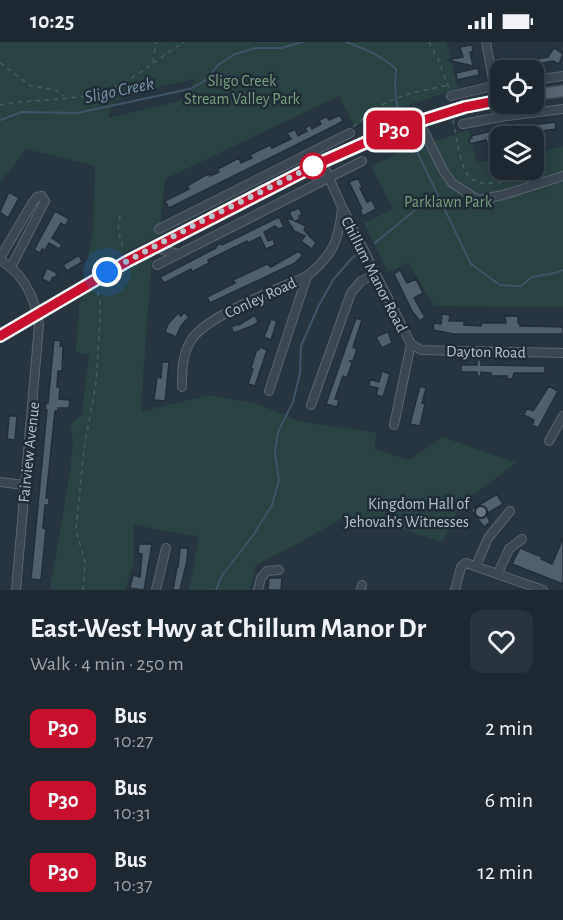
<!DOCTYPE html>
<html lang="en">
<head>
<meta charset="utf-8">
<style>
	body { margin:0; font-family:"Alegreya Sans",sans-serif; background:#2a343d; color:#f1f3f6; height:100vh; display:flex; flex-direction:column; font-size:22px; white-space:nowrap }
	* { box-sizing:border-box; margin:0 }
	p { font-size:20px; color:#a0a6ab }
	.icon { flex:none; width:33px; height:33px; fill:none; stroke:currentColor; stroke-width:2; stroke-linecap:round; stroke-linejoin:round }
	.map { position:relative; height:548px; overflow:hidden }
	.panel { display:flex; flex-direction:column; background:#1d2831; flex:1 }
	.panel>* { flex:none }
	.badge { padding:0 12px; border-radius:9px; font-size:21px; line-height:39px }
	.fabs { position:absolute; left:490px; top:18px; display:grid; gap:12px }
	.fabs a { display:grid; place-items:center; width:54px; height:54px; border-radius:12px; background:#1d2831; box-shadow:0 3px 15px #0003,0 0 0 2px #3b444d; font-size:30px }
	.you { position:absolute; width:30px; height:30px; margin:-15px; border:4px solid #fff; border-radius:50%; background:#1a73e8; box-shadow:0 0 0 9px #1a73e833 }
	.map>.badge { position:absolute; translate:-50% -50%; box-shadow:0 0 0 3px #fff }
	.round { display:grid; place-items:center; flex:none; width:63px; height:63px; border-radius:12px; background:#2a343d }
	.head { display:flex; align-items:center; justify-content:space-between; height:102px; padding:0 30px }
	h1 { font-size:28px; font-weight:700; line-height:45px }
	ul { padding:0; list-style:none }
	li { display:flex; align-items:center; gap:18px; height:72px; padding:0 30px }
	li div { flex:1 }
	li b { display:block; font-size:22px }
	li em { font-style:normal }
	li .badge { min-width:66px; font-weight:700; text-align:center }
	.status { display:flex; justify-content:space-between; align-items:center; height:42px; padding:0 30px; background:#1d2831; direction:ltr }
	.status svg { height:16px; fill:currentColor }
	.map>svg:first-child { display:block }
	.green { fill:#294242; fill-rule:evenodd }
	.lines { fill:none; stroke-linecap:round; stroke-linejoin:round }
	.stream { stroke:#3e5569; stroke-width:2 }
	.building { fill:#50606c; stroke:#222e38; stroke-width:1.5 }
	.minor-casing { stroke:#59656e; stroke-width:10 }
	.major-casing { stroke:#45505a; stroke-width:13 }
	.path { stroke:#475e5e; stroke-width:1.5; stroke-dasharray:4.5 4.5; stroke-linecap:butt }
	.minor { stroke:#3b4751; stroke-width:8 }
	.major { stroke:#5a6671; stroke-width:10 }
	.line-casing { stroke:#fff; stroke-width:14 }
	.line { stroke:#c8102e; stroke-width:9 }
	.walk { stroke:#b8c2cb; stroke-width:6; stroke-dasharray:0 10.8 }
	.stop-dot { fill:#fff; stroke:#c8102e; stroke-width:3 }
	.worship-dot { fill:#6b7280; stroke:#202c36; stroke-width:2 }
	.labels { text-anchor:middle; stroke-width:5; stroke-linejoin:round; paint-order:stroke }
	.park-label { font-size:16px; fill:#77a07c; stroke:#202c36 }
	.street-label { font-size:16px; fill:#b8c2cb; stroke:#202c36 }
	.poi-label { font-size:16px; fill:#b8c2cb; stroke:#202c36; text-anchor:end }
	.water-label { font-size:18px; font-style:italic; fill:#7a96ad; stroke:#202c36 }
</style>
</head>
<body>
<div class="status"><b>10:25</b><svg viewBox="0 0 49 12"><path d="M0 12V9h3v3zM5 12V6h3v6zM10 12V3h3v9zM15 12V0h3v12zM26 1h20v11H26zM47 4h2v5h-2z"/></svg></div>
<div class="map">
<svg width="563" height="548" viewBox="0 0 563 548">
	<rect width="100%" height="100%" fill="#273541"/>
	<path class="green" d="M0,0H446L458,47L398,66L354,84L339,54L165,137L159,194L85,230L93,191L95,124L26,107L0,141ZM195,37L188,57L108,76L113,60L151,47Z
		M469,88L477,121L501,116V128H534V110L563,105V265L434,264L408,221L388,230L364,181L393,167L371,124L401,110Z
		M152,212L141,365L143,369L210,353L258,362L299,379L377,391L374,407L409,418L443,395L516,421L460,463L443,500L400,486L347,473L303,499L256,523L250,548H189L199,495L134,483V519L125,548H55L50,546L70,431L73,397L70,387L73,380L82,372L89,313L76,310L80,252Z"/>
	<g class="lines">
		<path class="stream" d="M346,0C365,7 381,13 396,27C394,48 395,63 404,82
			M0,78L22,70L77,71L190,47L206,38L218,23L235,12L256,6H281L303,0
			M406,87L471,222L500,243L521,244L532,235L555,231L563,228
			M375,201L420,164L438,156
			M216,548L221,535L254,492L272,463L279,438L275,410L278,390L293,360L300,331L301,304L318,265L333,238L352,216L358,212"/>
	</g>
	<path class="building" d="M472,3L473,10H470L473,24L447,18L463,15L460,5Z
		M554,6L563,12L559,22L553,19L538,22L539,24H530L529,18L548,15Z
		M478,26L479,33L457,38L456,31Z
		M340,73L343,79L336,83L169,166L165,159L189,147L187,144L204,134L209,132L210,134L219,130L218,127L233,119L239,116L241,121L252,116L250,113L270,103L272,106L291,97L287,91L295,87L298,94L307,89L305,86L310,83L312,87L321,82L319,78L327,75L329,78Z
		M555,80L556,87L542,89V93L535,94L534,90L525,91V94H520V92L504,94L502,88L524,84V86L534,85L533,83Z
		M492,89L498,102L488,104L486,98L470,102L469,97L472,96L471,94Z
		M358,136L362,145L360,146L367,160L372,158L376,167L363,174L360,168L362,167L349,140Z
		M9,150L19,156L8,176L0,170Z
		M299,166L302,172L299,174L300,177L295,179L306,184L304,188L316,201L312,207L301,199L305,194L294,189L286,176L293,178L289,170Z
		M55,169L69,177L65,184L61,181L52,196L62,203L59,207L49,201L45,208L42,207L40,211L34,208Z
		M279,175L284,185L279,187L275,184L264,190L268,199L273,197L275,203L266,207L260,195L248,201L247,199L208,218L209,221L192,230L191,227L164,241L160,235L164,233L216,206V204L221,201L222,203Z
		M297,210H300L302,214L295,221L210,261L207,255L235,241L233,238L267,222L271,225Z
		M79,213L82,220L67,229L63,223Z
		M47,226L57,231L55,236L53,235L50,241L42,237Z
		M400,228L407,241L416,237L423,251L414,256L425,275L420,279L412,269L394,232Z
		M184,270L189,275L181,284L176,295L165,290L168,282L178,271L181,274Z
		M442,272L450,273L449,279H464V283L481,284V281H506L505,274H518V281H520V284L563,285V292H454L433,288L434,281L441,282Z
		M255,273L258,280L254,283L234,291L231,285L238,282L239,283Z
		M356,276L362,278L353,305L357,307L353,319H350L352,321L347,336L343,334L335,357L339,358L337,365L326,362Z
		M271,277L277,279L271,298L264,295Z
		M387,290H388L392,301L382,306L376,295Z
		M54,298L61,299L60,304H63L62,329H58L57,345H60L59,357L70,358L69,366H58V369H55L46,456H49V463H45L43,486L46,487L41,538L31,537L47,368L45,367L46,361H48Z
		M260,305L267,308L255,344L248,342L253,327L251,326L255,313L257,307L259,308Z
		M477,318H481V323L545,324V331H514L512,337H507V334H491V331L481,330V334H477V330H461V323H477Z
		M162,320H169L165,359L154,358L157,335L161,336Z
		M382,329L390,332L383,355L376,353L378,346L369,344L370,337L379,340Z
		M420,344L426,346L422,361L425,362L420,384L410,382Z
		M549,344L558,349L538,386L532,383L534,378L524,373L527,366L533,369Z
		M9,374H17L15,398L7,397Z
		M497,452L503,462L486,472L490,480L484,485L471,468Z
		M563,496V542L512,522L520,506L542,515L541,517L552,522Z
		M139,502H152L144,548L130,546L133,533L140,535L142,512L138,511Z
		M180,506H188L187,519L180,548H173L177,525H178Z
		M269,536H282L281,548H268Z"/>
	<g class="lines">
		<g class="minor-casing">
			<path id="minor" d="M486,0L500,75
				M534,38L563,34
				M451,54L501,42
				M419,79L443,128L452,141L478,158L503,153L563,134
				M463,82L500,75L563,67
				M322,120L342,165L411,302L394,383
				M159,187L350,91
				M150,207L157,206L178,212
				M0,216L33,160L37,155L42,154L45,159L11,225
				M0,218C25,232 35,256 39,283L16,548
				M157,223L362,119
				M411,302L421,308L563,311
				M182,345C182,330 182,314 190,300C204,274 279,247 307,234C333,213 339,199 342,166
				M269,349L307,234
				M311,363L351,251L361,239L375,233
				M549,399L563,374
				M0,440L24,443
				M476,524L488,496L510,469
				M498,531L509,507L522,497
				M156,548L166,506
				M258,548L261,536L267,529L279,528
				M361,548L362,543
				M455,548L461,525L466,521L543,548"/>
		</g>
		<g class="major-casing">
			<path id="major" d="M534,53L563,49
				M0,294L121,222L322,120L398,86L466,65L501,58"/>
		</g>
		<path class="path" d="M429,0L438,17L450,49
			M153,20L156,0
			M0,21L31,44L56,48L64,54
			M0,63C36,56 76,60 110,47C137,36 160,15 184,0
			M454,78L453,80C457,95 458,111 464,126C476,157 516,131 539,134
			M353,85C361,79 367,72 375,67C398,52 422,49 448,43
			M120,174L118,188L124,209
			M83,548L85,520L76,488L84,407L96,341L100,278V257L96,246"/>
		<use href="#minor" class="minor"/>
		<use href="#major" class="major"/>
	</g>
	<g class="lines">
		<g class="line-casing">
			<path id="line" d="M0,294L128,219L322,120L398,86L465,65L501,58"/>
		</g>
		<use href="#line" class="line"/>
		<path class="walk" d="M107,230L202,179L313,124"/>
	</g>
	<circle class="stop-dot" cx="313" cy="124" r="12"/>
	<circle class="worship-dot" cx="481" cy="470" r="6"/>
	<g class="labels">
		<g class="park-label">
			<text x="242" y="44">Sligo Creek<tspan x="242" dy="18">Stream Valley Park</tspan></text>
			<text x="448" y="165">Parklawn Park</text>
		</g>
		<g class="street-label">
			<text transform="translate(375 232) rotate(63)" y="6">Chillum Manor Road</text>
			<text transform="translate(260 255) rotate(-25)" y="6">Conley Road</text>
			<text transform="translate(486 309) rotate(1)" y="6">Dayton Road</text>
			<text transform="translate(28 410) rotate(-84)" y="6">Fairview Avenue</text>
		</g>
		<g class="poi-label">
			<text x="469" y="467">Kingdom Hall of<tspan x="469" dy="18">Jehovah’s Witnesses</tspan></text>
		</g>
		<g class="water-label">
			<text transform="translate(119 48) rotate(-12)" y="6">Sligo Creek</text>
		</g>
	</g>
</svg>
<div class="fabs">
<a><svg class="icon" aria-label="locate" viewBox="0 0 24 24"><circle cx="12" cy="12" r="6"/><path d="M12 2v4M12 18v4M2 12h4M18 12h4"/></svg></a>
<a><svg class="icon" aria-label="layers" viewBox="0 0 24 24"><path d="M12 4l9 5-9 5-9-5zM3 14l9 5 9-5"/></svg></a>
</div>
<div class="you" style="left:107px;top:230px"></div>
<b class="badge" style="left:394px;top:88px;background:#c8102e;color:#fff">P30</b>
</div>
<section class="panel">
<div class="head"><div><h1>East-West Hwy at Chillum Manor Dr</h1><p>Walk · 4 min · 250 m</p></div><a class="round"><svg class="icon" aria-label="heart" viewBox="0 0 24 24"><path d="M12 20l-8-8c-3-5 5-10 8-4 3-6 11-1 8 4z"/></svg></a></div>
<ul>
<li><span class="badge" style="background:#c8102e;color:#fff">P30</span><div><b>Bus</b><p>10:27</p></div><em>2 min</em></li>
<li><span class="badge" style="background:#c8102e;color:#fff">P30</span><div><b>Bus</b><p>10:31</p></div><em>6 min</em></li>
<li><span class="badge" style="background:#c8102e;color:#fff">P30</span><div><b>Bus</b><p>10:37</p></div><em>12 min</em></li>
</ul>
</section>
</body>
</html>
